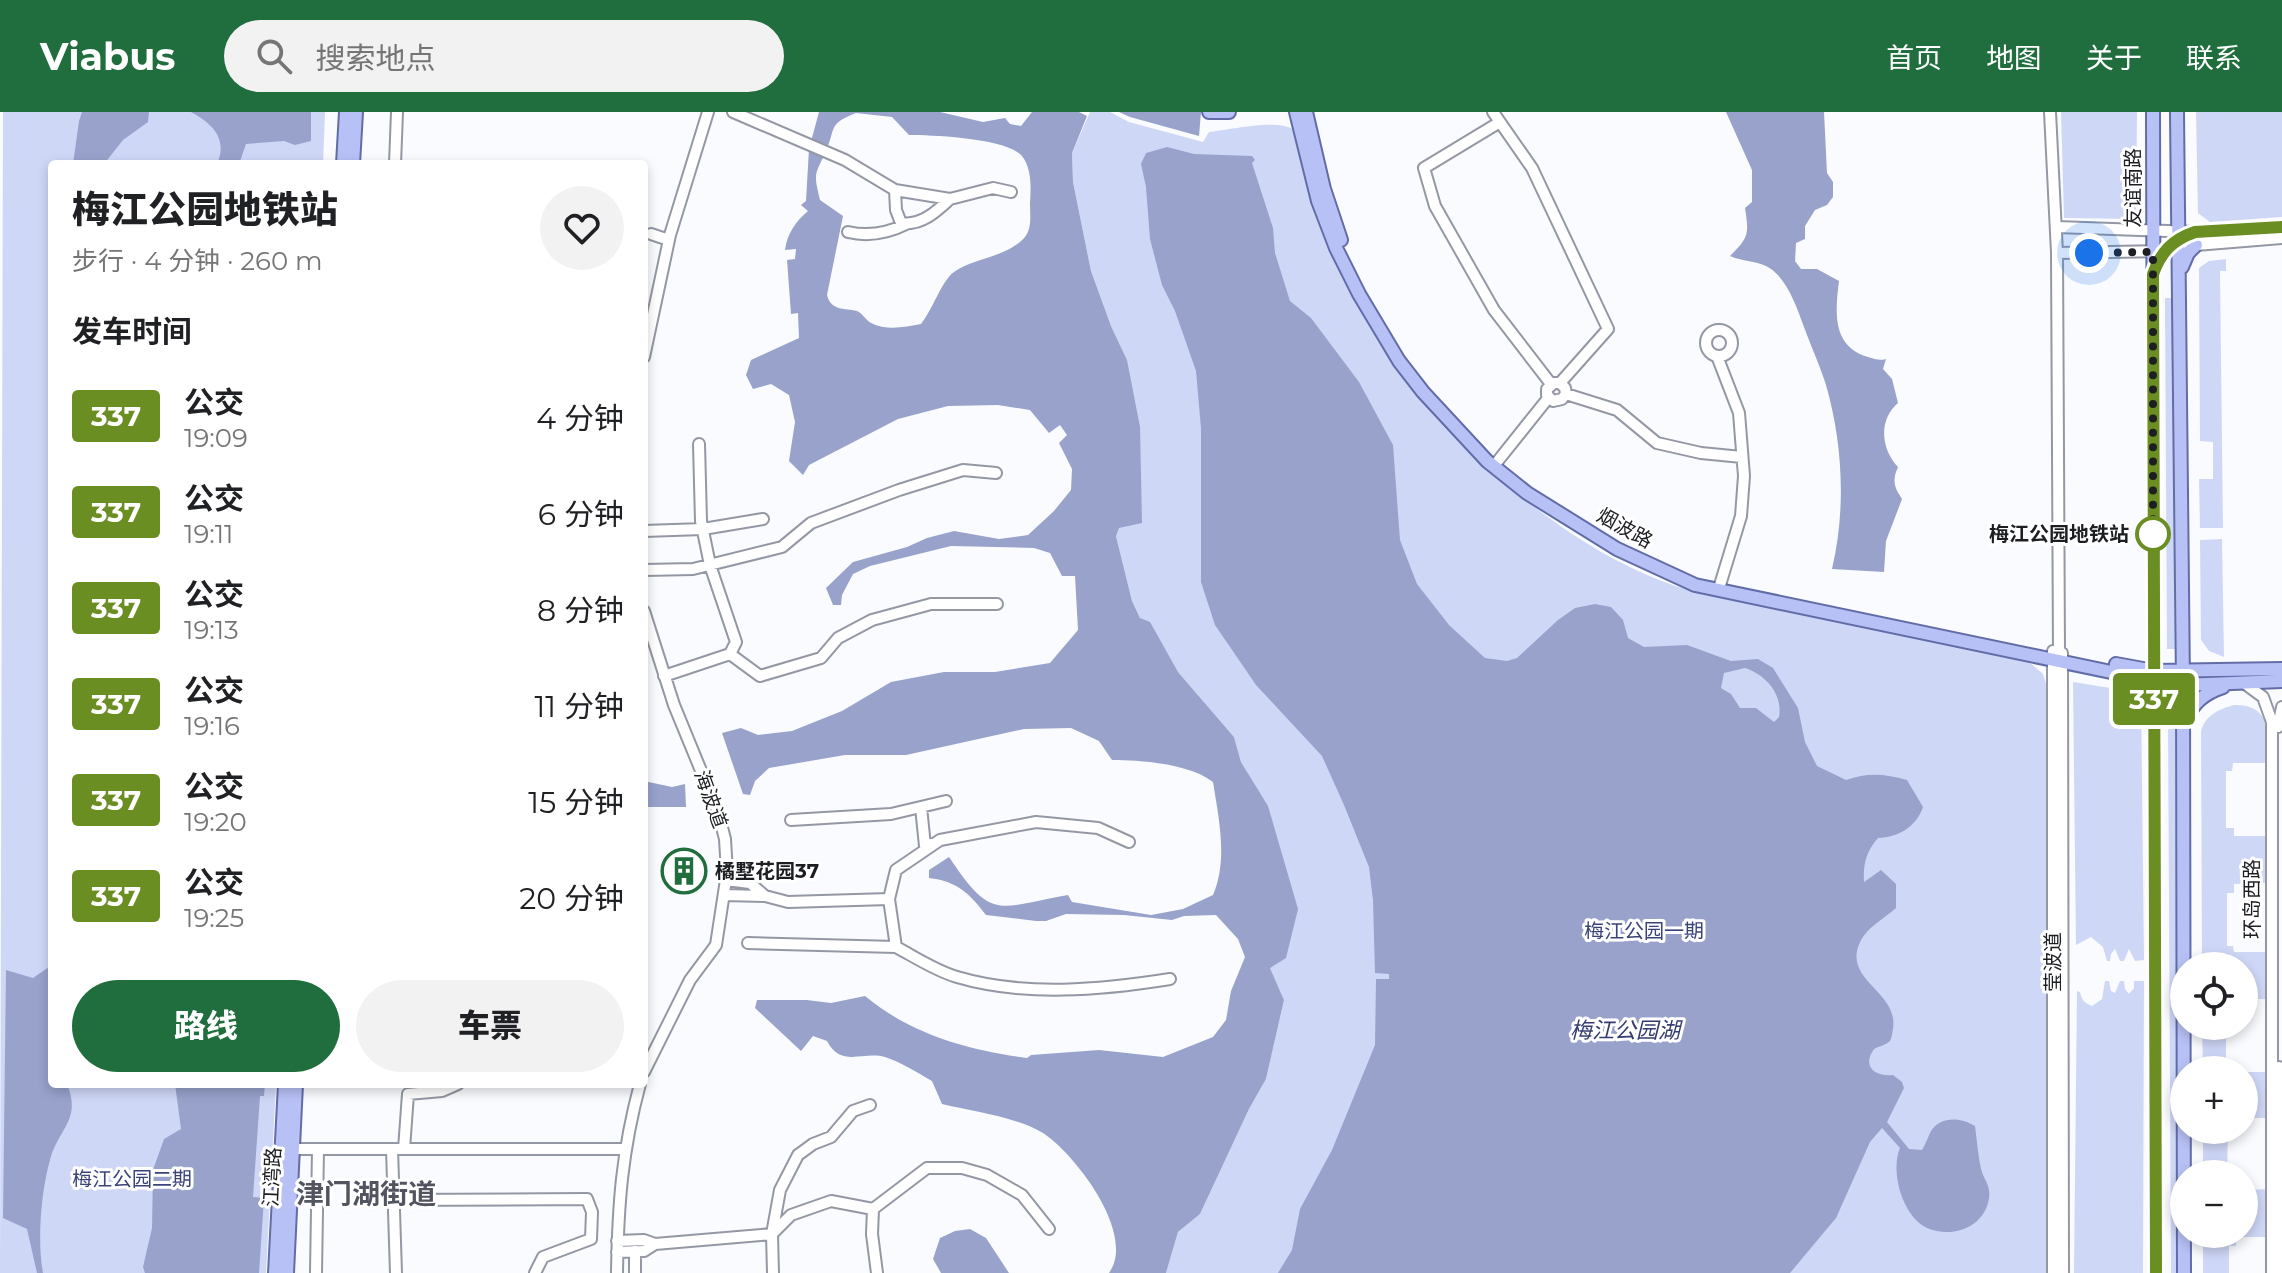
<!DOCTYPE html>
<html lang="zh">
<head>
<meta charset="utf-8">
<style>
	body { margin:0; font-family:Montserrat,"Noto Sans SC",sans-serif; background:#f2f2f2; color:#202124; height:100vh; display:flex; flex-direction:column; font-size:30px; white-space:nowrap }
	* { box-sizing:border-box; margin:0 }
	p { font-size:26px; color:#757577 }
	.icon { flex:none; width:44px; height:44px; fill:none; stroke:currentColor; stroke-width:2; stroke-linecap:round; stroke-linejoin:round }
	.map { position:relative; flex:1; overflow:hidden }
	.details { position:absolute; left:48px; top:48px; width:600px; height:928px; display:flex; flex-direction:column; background:#fff; border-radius:8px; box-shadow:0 4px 12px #0003 }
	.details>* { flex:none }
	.badge { padding:0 16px; border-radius:6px; font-size:28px; line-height:52px }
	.fabs { position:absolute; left:2170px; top:840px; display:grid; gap:16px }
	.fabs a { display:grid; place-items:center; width:88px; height:88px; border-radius:50%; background:#fff; box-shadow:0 4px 12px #0003; font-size:40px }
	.you { position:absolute; width:40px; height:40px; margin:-20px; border:6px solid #fff; border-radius:50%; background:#1a73e8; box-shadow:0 0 0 12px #1a73e833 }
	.map>.badge { position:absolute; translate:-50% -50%; box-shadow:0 0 0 4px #fff }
	h2 { padding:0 24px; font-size:30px; line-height:72px }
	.round { display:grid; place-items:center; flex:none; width:84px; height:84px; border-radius:42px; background:#f2f2f2 }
	.summary { display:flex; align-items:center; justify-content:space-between; height:136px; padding:0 24px }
	h1 { font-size:38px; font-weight:800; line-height:60px }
	.primary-button { display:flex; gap:16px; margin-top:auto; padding:16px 24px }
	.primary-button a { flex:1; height:92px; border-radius:48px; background:#206e3d; color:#fff; font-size:32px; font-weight:800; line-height:92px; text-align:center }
	.primary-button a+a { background:#f2f2f2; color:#202124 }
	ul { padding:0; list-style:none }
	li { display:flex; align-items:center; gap:24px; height:96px; padding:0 24px }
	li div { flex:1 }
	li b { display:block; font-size:30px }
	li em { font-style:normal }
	li .badge { min-width:88px; font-weight:700; text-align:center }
	header { display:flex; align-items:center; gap:48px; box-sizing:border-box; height:112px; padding:0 40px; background:#206e3d; color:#fff }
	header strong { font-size:38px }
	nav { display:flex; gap:44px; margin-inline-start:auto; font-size:28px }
	.search { width:560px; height:72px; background:#f2f2f2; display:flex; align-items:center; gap:20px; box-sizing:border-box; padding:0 28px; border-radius:44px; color:#757577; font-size:30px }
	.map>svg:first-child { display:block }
	.green { fill:#cfd7f7 }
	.water { fill:#98a2cb; fill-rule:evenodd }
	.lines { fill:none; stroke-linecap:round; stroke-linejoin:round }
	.minor-casing { stroke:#9498a4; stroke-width:14 }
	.major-casing { stroke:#626da8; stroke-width:16 }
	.minor { stroke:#fff; stroke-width:10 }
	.major { stroke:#b8c1f6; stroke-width:12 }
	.line-casing { stroke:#fff; stroke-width:18 }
	.line { stroke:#6b8e23; stroke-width:12 }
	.walk { stroke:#1c1e22; stroke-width:8; stroke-dasharray:0 14.4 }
	.stop-dot { fill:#fff; stroke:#6b8e23; stroke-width:4 }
	.labels { text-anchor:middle; stroke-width:6; stroke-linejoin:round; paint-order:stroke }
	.street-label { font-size:20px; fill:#1c1e22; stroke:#fff }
	.stop-label { font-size:20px; font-weight:bold; fill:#1c1e22; stroke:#fff; text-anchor:end }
	.poi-label { font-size:20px; font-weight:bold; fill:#1c1e22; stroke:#fff; text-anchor:start }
	.park-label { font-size:20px; fill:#3b447a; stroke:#fff }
	.water-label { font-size:22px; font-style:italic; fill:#343c71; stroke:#fff }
	.district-label { font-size:28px; font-weight:bold; fill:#525560; stroke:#fff }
</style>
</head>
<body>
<header>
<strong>Viabus</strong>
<div class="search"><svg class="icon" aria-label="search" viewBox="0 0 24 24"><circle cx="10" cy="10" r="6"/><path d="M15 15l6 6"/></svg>搜索地点</div>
<nav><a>首页</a><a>地图</a><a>关于</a><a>联系</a></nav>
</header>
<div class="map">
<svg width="2282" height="1161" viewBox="0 0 2282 1161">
	<rect width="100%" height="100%" fill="#fafbfe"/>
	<path class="green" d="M3,0H325L323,52H52V972H276L266,1161H0Z
		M1090,0H1110L1129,10L1203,30L1209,20C1229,18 1279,6 1294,18C1310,76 1327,135 1355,188C1418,307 1555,437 1685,477C1721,488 1760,493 1797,500C1874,517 1951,533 2028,549L2043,562L2048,578L2047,1161H1166L1178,1120L1200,1102L1249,997L1266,967L1284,888L1270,856L1250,665L1241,650L1234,625L1178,560L1140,506L1132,489L1116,424L1127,248L1111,214L1091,159L1073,70L1072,41Z
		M2061,0H2137L2136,107L2064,106Z
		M2196,0H2282V105L2210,110L2198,101Z
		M2226,147V159H2220L2223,416H2200L2199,367H2213V330L2200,329L2199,156L2209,149Z
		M2165,186H2173L2175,537H2167Z
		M2222,427L2224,545L2209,539L2201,528L2200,428Z
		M2073,570L2141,581L2144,848L2135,849L2129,837L2124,849H2120L2115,837L2111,842L2110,849H2107L2103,835L2091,825L2076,833Z
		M2234,593C2272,592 2269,623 2269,651H2233L2232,659H2226V716H2234V724H2269V771L2234,772V781H2227V834H2233L2234,840H2270V887H2244V854H2202L2201,620C2204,604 2219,597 2234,593Z
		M2168,602H2175L2179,1161H2171Z
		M2105,869H2109L2111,879L2115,881L2120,869H2124L2125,877L2129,882L2134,876V869H2144L2143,1161H2074L2077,879L2080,880C2082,888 2084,891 2092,894L2102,887Z
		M2202,914H2226V951H2234V958H2203Z
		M2244,960H2270V1006H2244Z
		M2203,1018H2228L2227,1062H2203Z
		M2271,1077L2272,1125H2236V1134H2229V1161H2203V1122H2244V1078Z"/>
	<path class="water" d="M82,0H149L148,10L123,28L104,52H73L79,9Z
		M191,0H311V29L295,33L284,29L246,32L239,52H217C228,27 213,12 191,0Z
		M819,0H940L983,10L1005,6L1010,12L1021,14L1032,0H1079L1087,4L1072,41L1073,70L1091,159L1111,214L1127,248L1140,315L1142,411L1119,416L1116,424L1132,489L1140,506L1150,510L1178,560L1234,625L1241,650L1268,694L1298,797L1286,846L1270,856L1284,888L1266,967L1249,997L1200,1102L1178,1120L1166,1161H1109C1137,1122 1075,1042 1043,1021C1017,1005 971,999 942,992L932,969C918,961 901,950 885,945C862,939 841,956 827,929L813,924L801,939L755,896L757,888H807L831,891L865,884C912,923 968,938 1027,946L1031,943L1099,938L1163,945L1213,925L1226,908L1231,879L1245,845L1238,827L1216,803L1184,804L1172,808L1124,803L1066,802L1046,809H1036L986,803C970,782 957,769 929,766V758L949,745C993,811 998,795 1068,783L1072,790L1151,803L1183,797L1213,783C1228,748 1219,708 1213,670C1190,652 1142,648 1112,648L1099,629L1071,616L1024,617L906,643H845L769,656L755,669L750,683L743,682L722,621L741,616L758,623L792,619L842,599L891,570L944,560H995L1050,551L1078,518L1075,464H1062L1050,441L1034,436L951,434L870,454L853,462L842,483L841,493H833L826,476L853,450L907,435L927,426L954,419L999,427L1028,423L1054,399L1071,378L1072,357L1059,331L1067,323L1060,313L1049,321L1030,298L998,293L948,294L898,307L809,353L803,363L789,349L795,310L789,283L771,272L753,277L746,263L751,248L799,226L798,201L791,202L787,148L795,147L796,137L785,138C787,122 796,109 808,99L801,93L806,89L809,37ZM856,1L892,5L909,23C932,23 1007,26 1022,44C1032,57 1031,76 1030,91C1030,106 1033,120 1020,130C1001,146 974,146 954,160C942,168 932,199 921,212C905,215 887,219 871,211C866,208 862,201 857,199C844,196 831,199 827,183L843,104L820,88C813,59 815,64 826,39C836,17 827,12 856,1Z
		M1119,0H1201L1199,24L1130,5Z
		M1726,0H1824L1827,61L1833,70V85L1827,93L1815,98L1805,114V127L1796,131L1795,149L1801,157H1817L1839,169C1835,201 1832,234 1868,245C1875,247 1879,249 1886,247L1883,257L1892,267L1898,291C1878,308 1881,337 1898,355C1892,368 1894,375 1902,387L1886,429L1884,460L1832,457C1846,398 1843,332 1826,273C1820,254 1811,234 1804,215C1797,196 1788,169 1771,157C1758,148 1743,150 1730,144C1749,125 1749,122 1745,96L1752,90V58Z
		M1167,35L1194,42L1252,44L1255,48L1252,51L1273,116L1275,141L1290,189L1311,206L1359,270L1393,333L1400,428L1417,472L1449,513L1485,546L1507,549L1517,546L1558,508L1575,496L1595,492L1611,495L1623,508L1628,526L1644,535L1687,533L1731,549L1758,547L1773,556L1798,596L1805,630L1817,654L1846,668C1868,660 1885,662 1907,668L1923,695C1916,715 1899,725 1878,726C1866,740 1863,752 1864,770L1881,758L1896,772V796C1884,807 1867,815 1860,830C1842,869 1899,879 1893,917C1892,921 1892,925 1890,929C1886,933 1879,934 1874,937C1861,955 1876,965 1893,963L1902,970L1904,976L1887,1010L1909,1037L1922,1038C1926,1031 1928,1025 1931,1019C1941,1003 1962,1006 1975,1014C1977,1029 1978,1043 1981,1057C1984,1068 1991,1074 1989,1086C1985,1115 1953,1127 1927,1116C1902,1104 1890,1059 1900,1036L1882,1016L1870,1030L1836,1106L1790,1161H1278L1292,1138L1300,1097L1332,1038L1375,933L1376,867H1389V862L1375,861L1373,788L1369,755L1344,693L1322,644L1256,573L1215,513L1201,470V316L1196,259L1175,199L1162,173L1150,127L1146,75L1141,52L1146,41ZM1745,556C1766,563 1783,582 1779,605L1774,610L1756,596H1740L1731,582L1721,576L1724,561Z
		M644,669L672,675L685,672L686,695H644Z
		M49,855L52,859V972H67C82,1008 58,1017 50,1048C41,1079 37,1130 43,1161H37L27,1117L3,1106L6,858L33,866Z
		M175,972H265L264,984H260L253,1085L264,1086L259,1161H145L143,1155L152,1116L153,1058L164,1027L181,1017Z
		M970,1117L986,1126L1009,1161H941L933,1147L940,1126L955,1119Z"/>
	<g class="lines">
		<g class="minor-casing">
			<path id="minor" d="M733,0L845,48L895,78L950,87L993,76L1011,80
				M1493,0L1532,56L1608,217L1560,271
				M2050,0L2057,141L2059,540
				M1500,10L1424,56L1435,94L1494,198L1551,272
				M395,52L397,0
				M895,78L896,98L901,111C921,114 936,100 950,87
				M2057,115L2195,120L2282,115
				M848,120C869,125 888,121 906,112
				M651,122L669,128
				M2057,141L2164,139L2196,133L2282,126
				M1706 231a13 13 0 1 1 26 0a13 13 0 1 1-26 0Z
				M1717,244L1739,301L1744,364L1741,404L1720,473
				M644,245L670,123L708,0
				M1566,282L1562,287L1553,289L1547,283V277L1554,271H1560L1565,276L1566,282L1617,298L1657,331L1701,341L1742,345
				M699,332L701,409L710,453L736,530L730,542
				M1497,350L1549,285
				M644,419L703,417L763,407
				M644,458L693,457L782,435L811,411L899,378L963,358L996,361
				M644,499L674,593L718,700L725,727L727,761L716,833L690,868L644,960
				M2062,541L2063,1161
				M664,564L730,542L760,564L821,546L838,526L872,508L931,492H997
				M2244,571L2263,585L2272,610V1161
				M2278,615L2282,595
				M921,695L925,734L931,732
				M791,708L891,702L946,689
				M726,768L750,771L765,784L788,790L889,787L896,758L940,728L1036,710L1098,716L1129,730
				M724,783L765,784
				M889,787L896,835C915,845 936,859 957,865C1025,885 1101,878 1170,867
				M748,831L896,835
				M2279,955L2280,1161
				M287,1037H625
				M392,1037L396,1161
				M404,1037L408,982L442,979L458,972
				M394,1088L587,1087L592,1100L591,1127L543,1145L535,1161
				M772,1122L780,1078L798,1043L813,1032L831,1025L853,999L870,993
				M772,1122L791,1103L831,1089L873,1097
				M617,1129L644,1128L655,1132L772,1122L773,1161
				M617,1140L644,1139L655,1132
				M316,1161L318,1037
				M617,1161C618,1092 622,1039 640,972
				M635,1161V1139
				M877,1161L872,1122L873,1097L927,1056H962L987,1063L1022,1083L1049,1117
				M2053,1161V539"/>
		</g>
		<g class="major-casing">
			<path id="major" d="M1209,0H1229
				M1296,0L1318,89L1336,136L1359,182L1399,249L1423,280L1487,349L1527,381L1617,437L1695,473L2154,569L2183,573L2282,569
				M1306,0L1324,77L1341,128
				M2153,0L2156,1161
				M2177,0L2183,571L2184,1161
				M343,52L346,0
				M353,52L356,0
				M2182,155L2188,141L2196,133
				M2116,552L2154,559L2282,557
				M2185,609C2193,591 2204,581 2223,575
				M2157,611L2171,584L2184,570
				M275,1161L285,972
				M287,1161L296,972"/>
		</g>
		<use href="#minor" class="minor"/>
		<use href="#major" class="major"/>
	</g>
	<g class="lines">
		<g class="line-casing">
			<path id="line" d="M2156,1161L2153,162C2161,140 2172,128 2195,120L2282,115"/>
		</g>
		<use href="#line" class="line"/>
		<path class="walk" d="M2089,141L2153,140V422"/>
	</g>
	<defs>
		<g id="building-ring" transform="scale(2.3)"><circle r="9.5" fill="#fff" stroke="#206e3d" stroke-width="1.5"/><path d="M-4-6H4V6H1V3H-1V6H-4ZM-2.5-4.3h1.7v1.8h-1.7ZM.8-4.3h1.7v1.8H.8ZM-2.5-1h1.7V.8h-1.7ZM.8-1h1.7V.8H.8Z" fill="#206e3d"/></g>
	</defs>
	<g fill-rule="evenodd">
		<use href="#building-ring" x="684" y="759"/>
	</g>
	<circle class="stop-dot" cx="2153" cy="422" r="16"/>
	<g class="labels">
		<g class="street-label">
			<text transform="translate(2133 76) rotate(-90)" y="7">友谊南路</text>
			<text transform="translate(1625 416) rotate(29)" y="7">烟波路</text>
			<text transform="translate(711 687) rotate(70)" y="7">海波道</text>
			<text transform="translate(2252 787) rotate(-90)" y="7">环岛西路</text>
			<text transform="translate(2053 850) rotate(-90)" y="7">莹波道</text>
			<text transform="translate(272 1065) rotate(-87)" y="7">江湾路</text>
		</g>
		<g class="stop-label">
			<text x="2129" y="429">梅江公园地铁站</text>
		</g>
		<g class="poi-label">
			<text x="715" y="766">橘墅花园37</text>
		</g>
		<g class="park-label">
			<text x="1644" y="826">梅江公园一期</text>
			<text x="132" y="1074">梅江公园二期</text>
		</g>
		<g class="water-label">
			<text x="1625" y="926">梅江公园湖</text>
		</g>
		<g class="district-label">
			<text x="366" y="1092">津门湖街道</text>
		</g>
	</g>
</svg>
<div class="fabs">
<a><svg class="icon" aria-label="locate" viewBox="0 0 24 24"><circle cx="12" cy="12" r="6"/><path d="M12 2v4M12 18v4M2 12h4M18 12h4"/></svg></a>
<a>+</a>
<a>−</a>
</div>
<div class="you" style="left:2089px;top:141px"></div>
<b class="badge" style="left:2154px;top:587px;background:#6b8e23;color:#fff">337</b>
<section class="details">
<div class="summary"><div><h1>梅江公园地铁站</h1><p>步行 · 4 分钟 · 260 m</p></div><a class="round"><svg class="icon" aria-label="heart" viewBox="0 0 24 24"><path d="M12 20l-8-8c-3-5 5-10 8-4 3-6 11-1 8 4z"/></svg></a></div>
<h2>发车时间</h2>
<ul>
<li><span class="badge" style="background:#6b8e23;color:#fff">337</span><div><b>公交</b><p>19:09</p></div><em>4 分钟</em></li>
<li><span class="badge" style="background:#6b8e23;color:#fff">337</span><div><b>公交</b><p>19:11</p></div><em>6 分钟</em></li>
<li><span class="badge" style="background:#6b8e23;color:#fff">337</span><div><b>公交</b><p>19:13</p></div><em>8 分钟</em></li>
<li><span class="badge" style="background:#6b8e23;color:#fff">337</span><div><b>公交</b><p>19:16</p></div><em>11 分钟</em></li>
<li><span class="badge" style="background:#6b8e23;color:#fff">337</span><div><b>公交</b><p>19:20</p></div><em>15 分钟</em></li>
<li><span class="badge" style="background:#6b8e23;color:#fff">337</span><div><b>公交</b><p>19:25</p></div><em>20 分钟</em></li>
</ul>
<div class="primary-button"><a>路线</a><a>车票</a></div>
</section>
</div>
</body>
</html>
